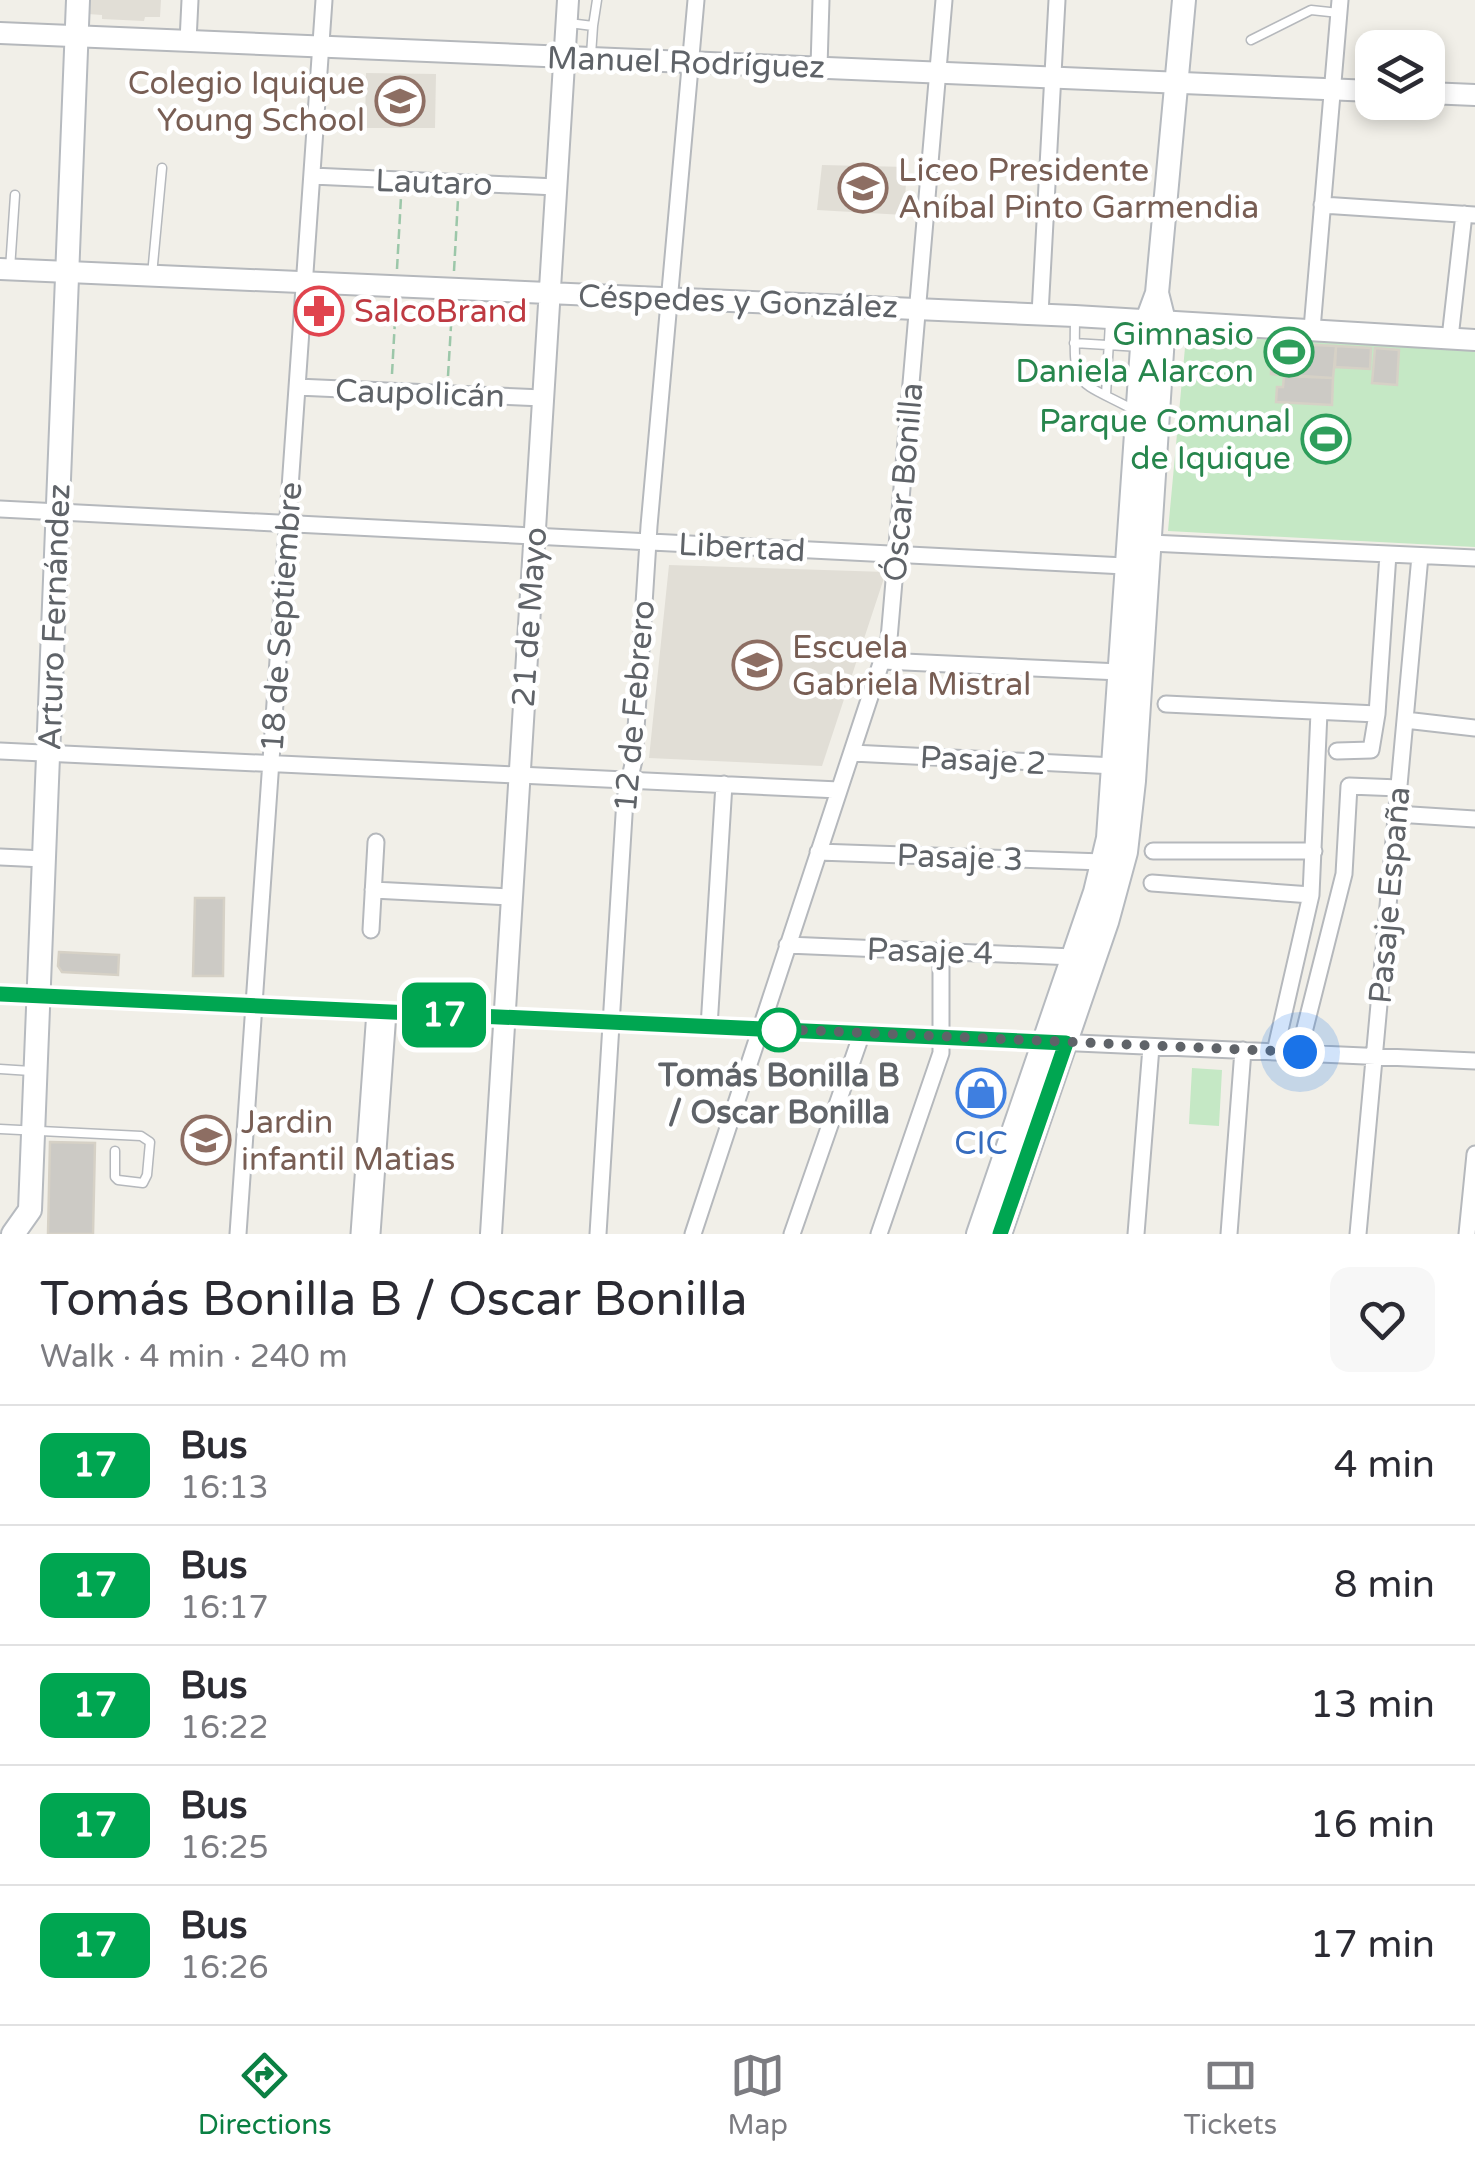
<!DOCTYPE html>
<html lang="en">
<head>
<meta charset="utf-8">
<style>
	body { margin:0; font-family:"Varela Round",sans-serif; background:#f7f7f7; color:#2b2b33; height:100vh; display:flex; flex-direction:column; font-size:38px; white-space:nowrap }
	* { box-sizing:border-box; margin:0 }
	p { font-size:32px; color:#7c7c81 }
	.icon { flex:none; width:55px; height:55px; fill:none; stroke:currentColor; stroke-width:2; stroke-linecap:round; stroke-linejoin:round }
	.map { position:relative; height:1234px; overflow:hidden }
	.details { display:flex; flex-direction:column; background:#fff; flex:1 }
	.details>* { flex:none }
	.badge { padding:0 20px; border-radius:15px; font-size:35px; line-height:65px }
	.controls { position:absolute; left:1355px; top:30px; display:grid; gap:20px }
	.controls a { display:grid; place-items:center; width:90px; height:90px; border-radius:20px; background:#fff; box-shadow:0 5px 15px #0003; font-size:50px }
	.you { position:absolute; width:50px; height:50px; margin:-25px; border:8px solid #fff; border-radius:50%; background:#1a73e8; box-shadow:0 0 0 15px #1a73e833 }
	.map>.badge { position:absolute; translate:-50% -50%; box-shadow:0 0 0 5px #fff }
	.round { display:grid; place-items:center; flex:none; width:105px; height:105px; border-radius:20px; background:#f7f7f7 }
	.headline { display:flex; align-items:center; justify-content:space-between; height:170px; padding:0 40px }
	h1 { font-size:48px; font-weight:600; line-height:75px }
	ul { padding:0; list-style:none }
	li { display:flex; align-items:center; gap:30px; height:120px; padding:0 40px; border-top:2px solid #e1e1e2 }
	li div { flex:1 }
	li b { display:block; font-size:38px }
	li em { font-style:normal }
	li .badge { min-width:110px; font-weight:700; text-align:center }
	.dock { display:flex; justify-content:space-around; align-items:center; height:140px; border-top:2px solid #e1e1e2; background:#fff; font-size:28px; color:#7c7c81 }
	.dock a { display:grid; justify-items:center; gap:5px }
	.dock .active { color:#0b8043 }
	.map>svg:first-child { display:block }
	.education { fill:#e1ded6 }
	.green { fill:#c5e8c5 }
	.building { fill:#cccac5; stroke:#d6d1c6; stroke-width:2.5 }
	.lines { fill:none; stroke-linecap:round; stroke-linejoin:round }
	.service-casing { stroke:#b5b8bc; stroke-width:11 }
	.minor-casing { stroke:#b5b8bc; stroke-width:19 }
	.tertiary-casing { stroke:#b5b8bc; stroke-width:24 }
	.secondary-casing { stroke:#b6babf; stroke-width:26 }
	.path { stroke:#9cc7a9; stroke-width:2.5; stroke-dasharray:10 5; stroke-linecap:butt }
	.service { stroke:#fff; stroke-width:8 }
	.minor { stroke:#fff; stroke-width:15 }
	.tertiary { stroke:#fff; stroke-width:20 }
	.secondary { stroke:#fff; stroke-width:22 }
	.line-casing { stroke:#fff; stroke-width:22 }
	.line { stroke:#00a651; stroke-width:15 }
	.walk { stroke:#5f6368; stroke-width:10; stroke-dasharray:0 18 }
	.stop-dot { fill:#fff; stroke:#00a651; stroke-width:5 }
	.labels { text-anchor:middle; stroke-width:9; stroke-linejoin:round; paint-order:stroke }
	.street-label { font-size:32px; fill:#5f6368; stroke:#fff }
	.education-label { font-size:32px; fill:#785e54; stroke:#fff; text-anchor:start }
	.health-label { font-size:32px; fill:#be3a42; stroke:#fff; text-anchor:start }
	.leisure-label { font-size:32px; fill:#27864d; stroke:#fff; text-anchor:end }
	.stop-label { font-size:32px; font-weight:bold; fill:#5f6368; stroke:#fff }
	.shop-label { font-size:32px; fill:#366cbe; stroke:#fff }
</style>
</head>
<body>
<div class="map">
<svg width="1475" height="1234" viewBox="0 0 1475 1234">
	<rect width="100%" height="100%" fill="#f1efe8"/>
	<path class="education" d="M88,0H161L160,17H145L144,21L102,19V15L88,14Z
		M366,73L436,74L435,128H365Z
		M822,165L907,167L904,215L817,210Z
		M669,565L886,572L822,766L649,758Z"/>
	<path class="green" d="M1187,326L1475,347V547L1168,531Z
		M1192,1068L1222,1070L1219,1126L1189,1124Z"/>
	<path class="building" d="M1272,343L1336,346L1333,378L1271,374Z
		M1336,346L1371,348L1370,369L1335,367Z
		M1375,348L1399,350L1397,385L1372,383Z
		M1284,376L1333,378L1332,405L1276,402L1277,387H1283Z
		M195,898H224L223,976H193Z
		M59,952L119,955L118,975L62,972L58,966Z
		M50,1142L95,1143L93,1234H48Z"/>
	<g class="lines">
		<g class="service-casing">
			<path id="service" d="M569,23L593,26L597,0
				M1251,40L1311,10L1339,13
				M591,55L593,26
				M10,269L15,195
				M152,275L162,168
				M1075,320C1074,389 1073,378 1132,409
				M1074,343L1140,347
				M1106,395L1110,322
				M0,1069L31,1071
				M0,1129L141,1136L150,1142L147,1175L143,1183L118,1180L115,1177V1151"/>
		</g>
		<g class="minor-casing">
			<path id="minor" d="M188,41L190,0
				M819,67L821,0
				M312,176L556,187
				M1322,205L1475,215
				M1040,314L1057,0
				M1312,329L1340,0
				M1450,338L1464,214
				M297,387L543,398
				M0,509L1125,566L1150,543L1475,558
				M883,661L1120,672
				M1166,704L1377,714L1388,554
				M1405,720L1475,728
				M0,751L839,790
				M1337,751L1371,750L1377,714
				M852,753L1115,766
				M1396,814L1475,819
				M1153,851H1314
				M818,852L1103,862
				M0,857L44,859
				M1152,883L1311,895
				M373,890L512,897
				M371,930L376,842
				M787,945L1073,957
				M0,994L1475,1061
				M709,1027L724,784
				M1275,1052L1311,895L1319,712
				M1299,1052L1344,874L1349,786L1399,788
				M238,1234L324,0
				M359,1234L375,1011
				M372,1234L388,1012
				M598,1234L625,799L634,760L649,526L696,0
				M693,1234L889,639L944,0
				M792,1234L862,1033
				M879,1234L941,1053V951
				M1136,1234L1151,1047
				M1229,1234L1243,1050
				M1358,1234L1420,556
				M1467,1234L1475,1154"/>
		</g>
		<g class="tertiary-casing">
			<path id="tertiary" d="M0,33L1372,91
				M1428,93L1475,95
				M0,269L1075,316L1475,340
				M491,1234L568,0"/>
		</g>
		<g class="secondary-casing">
			<path id="secondary" d="M13,1234L30,1210L78,0
				M978,1234L1095,892L1108,838L1142,347L1147,320L1157,293L1184,0
				M1000,1234L1107,922L1126,852L1134,781L1164,321L1157,293"/>
		</g>
		<path class="path" d="M397,269L401,197
			M454,271L458,199
			M392,374L396,302
			M448,376L452,309"/>
		<use href="#service" class="service"/>
		<use href="#minor" class="minor"/>
		<use href="#tertiary" class="tertiary"/>
		<use href="#secondary" class="secondary"/>
	</g>
	<g class="lines">
		<g class="line-casing">
			<path id="line" d="M0,994L1066,1043L1000,1234"/>
		</g>
		<use href="#line" class="line"/>
		<path class="walk" d="M779,1030L773,1029L1300,1052"/>
	</g>
	<defs>
		<g id="school-ring" transform="scale(2.5)"><circle r="9.5" fill="#fff" stroke="#8d6e63" stroke-width="1.5"/><path d="M0-5L7-2L0 1L-7-2ZM-4 1L0 2.5L4 1V4Q0 6-4 4Z" fill="#8d6e63"/></g>
		<g id="pharmacy-ring" transform="scale(2.5)"><circle r="9.5" fill="#fff" stroke="#e0444e" stroke-width="1.5"/><path d="M-2-6h4v4h4v4h-4v4h-4v-4h-4v-4h4Z" fill="#e0444e"/></g>
		<g id="stadium-ring" transform="scale(2.5)"><circle r="9.5" fill="#fff" stroke="#2e9e5b" stroke-width="1.5"/><path d="M0-5a6.5 5 0 1 0 0 10a6.5 5 0 1 0 0-10ZM-3.5-1.8h7v3.6h-7Z" fill="#2e9e5b"/></g>
		<g id="shop-ring" transform="scale(2.5)"><circle r="9.5" fill="#fff" stroke="#3f7fe0" stroke-width="1.5"/><path d="M-5-2.5h2.3a2.7 3.5 0 0 1 5.4 0H5L5.5 6h-11ZM-1.5-2.5h3a1.5 2.3 0 0 0-3 0Z" fill="#3f7fe0"/></g>
	</defs>
	<g fill-rule="evenodd">
		<use href="#school-ring" x="400" y="101"/>
		<use href="#school-ring" x="863" y="188"/>
		<use href="#pharmacy-ring" x="319" y="311"/>
		<use href="#stadium-ring" x="1289" y="352"/>
		<use href="#stadium-ring" x="1326" y="439"/>
		<use href="#school-ring" x="757" y="665"/>
		<use href="#shop-ring" x="981" y="1093"/>
		<use href="#school-ring" x="206" y="1140"/>
	</g>
	<circle class="stop-dot" cx="779" cy="1030" r="20"/>
	<g class="labels">
		<g class="street-label">
			<text transform="translate(686 62) rotate(2)" y="11">Manuel Rodríguez</text>
			<text transform="translate(434 182) rotate(2)" y="11">Lautaro</text>
			<text transform="translate(738 301) rotate(2)" y="11">Céspedes y González</text>
			<text transform="translate(420 393) rotate(2)" y="11">Caupolicán</text>
			<text transform="translate(903 482) rotate(-85)" y="11">Óscar Bonilla</text>
			<text transform="translate(742 547) rotate(3)" y="11">Libertad</text>
			<text transform="translate(54 617) rotate(-88)" y="11">Arturo Fernández</text>
			<text transform="translate(281 617) rotate(-86)" y="11">18 de Septiembre</text>
			<text transform="translate(529 617) rotate(-86)" y="11">21 de Mayo</text>
			<text transform="translate(634 706) rotate(-85)" y="11">12 de Febrero</text>
			<text transform="translate(983 760) rotate(3)" y="11">Pasaje 2</text>
			<text transform="translate(960 857) rotate(2)" y="11">Pasaje 3</text>
			<text transform="translate(1389 895) rotate(-85)" y="11">Pasaje España</text>
			<text transform="translate(930 951) rotate(2)" y="11">Pasaje 4</text>
		</g>
		<g class="education-label">
			<text x="365" y="94" text-anchor="end">Colegio Iquique<tspan x="365" dy="37">Young School</tspan></text>
			<text x="898" y="181">Liceo Presidente<tspan x="898" dy="37">Aníbal Pinto Garmendia</tspan></text>
			<text x="792" y="658">Escuela<tspan x="792" dy="37">Gabriela Mistral</tspan></text>
			<text x="241" y="1133">Jardin<tspan x="241" dy="37">infantil Matias</tspan></text>
		</g>
		<g class="health-label">
			<text x="354" y="322">SalcoBrand</text>
		</g>
		<g class="leisure-label">
			<text x="1254" y="345">Gimnasio<tspan x="1254" dy="37">Daniela Alarcon</tspan></text>
			<text x="1291" y="432">Parque Comunal<tspan x="1291" dy="37">de Iquique</tspan></text>
		</g>
		<g class="stop-label">
			<text x="779" y="1086">Tomás Bonilla B<tspan x="779" dy="37">/ Oscar Bonilla</tspan></text>
		</g>
		<g class="shop-label">
			<text x="981" y="1154">CIC</text>
		</g>
	</g>
</svg>
<div class="controls">
<a><svg class="icon" aria-label="layers" viewBox="0 0 24 24"><path d="M12 4l9 5-9 5-9-5zM3 14l9 5 9-5"/></svg></a>
</div>
<div class="you" style="left:1300px;top:1052px"></div>
<b class="badge" style="left:444px;top:1015px;background:#00a651;color:#fff">17</b>
</div>
<section class="details">
<div class="headline"><div><h1>Tomás Bonilla B / Oscar Bonilla</h1><p>Walk · 4 min · 240 m</p></div><a class="round"><svg class="icon" aria-label="heart" viewBox="0 0 24 24"><path d="M12 20l-8-8c-3-5 5-10 8-4 3-6 11-1 8 4z"/></svg></a></div>
<ul>
<li><span class="badge" style="background:#00a651;color:#fff">17</span><div><b>Bus</b><p>16:13</p></div><em>4 min</em></li>
<li><span class="badge" style="background:#00a651;color:#fff">17</span><div><b>Bus</b><p>16:17</p></div><em>8 min</em></li>
<li><span class="badge" style="background:#00a651;color:#fff">17</span><div><b>Bus</b><p>16:22</p></div><em>13 min</em></li>
<li><span class="badge" style="background:#00a651;color:#fff">17</span><div><b>Bus</b><p>16:25</p></div><em>16 min</em></li>
<li><span class="badge" style="background:#00a651;color:#fff">17</span><div><b>Bus</b><p>16:26</p></div><em>17 min</em></li>
</ul>
</section>
<nav class="dock">
<a class="active"><svg class="icon" aria-label="directions" viewBox="0 0 24 24"><path d="M12 3l9 9-9 9-9-9zM9 14v-3h6M13 9l2 2-2 2"/></svg>Directions</a>
<a><svg class="icon" aria-label="map" viewBox="0 0 24 24"><path d="M3 6l6-2 6 2 6-2v14l-6 2-6-2-6 2zM9 4v14M15 6v14"/></svg>Map</a>
<a><svg class="icon" aria-label="tickets" viewBox="0 0 24 24"><path d="M3 7h18v10H3zM15 7v10"/></svg>Tickets</a>
</nav>
</body>
</html>
